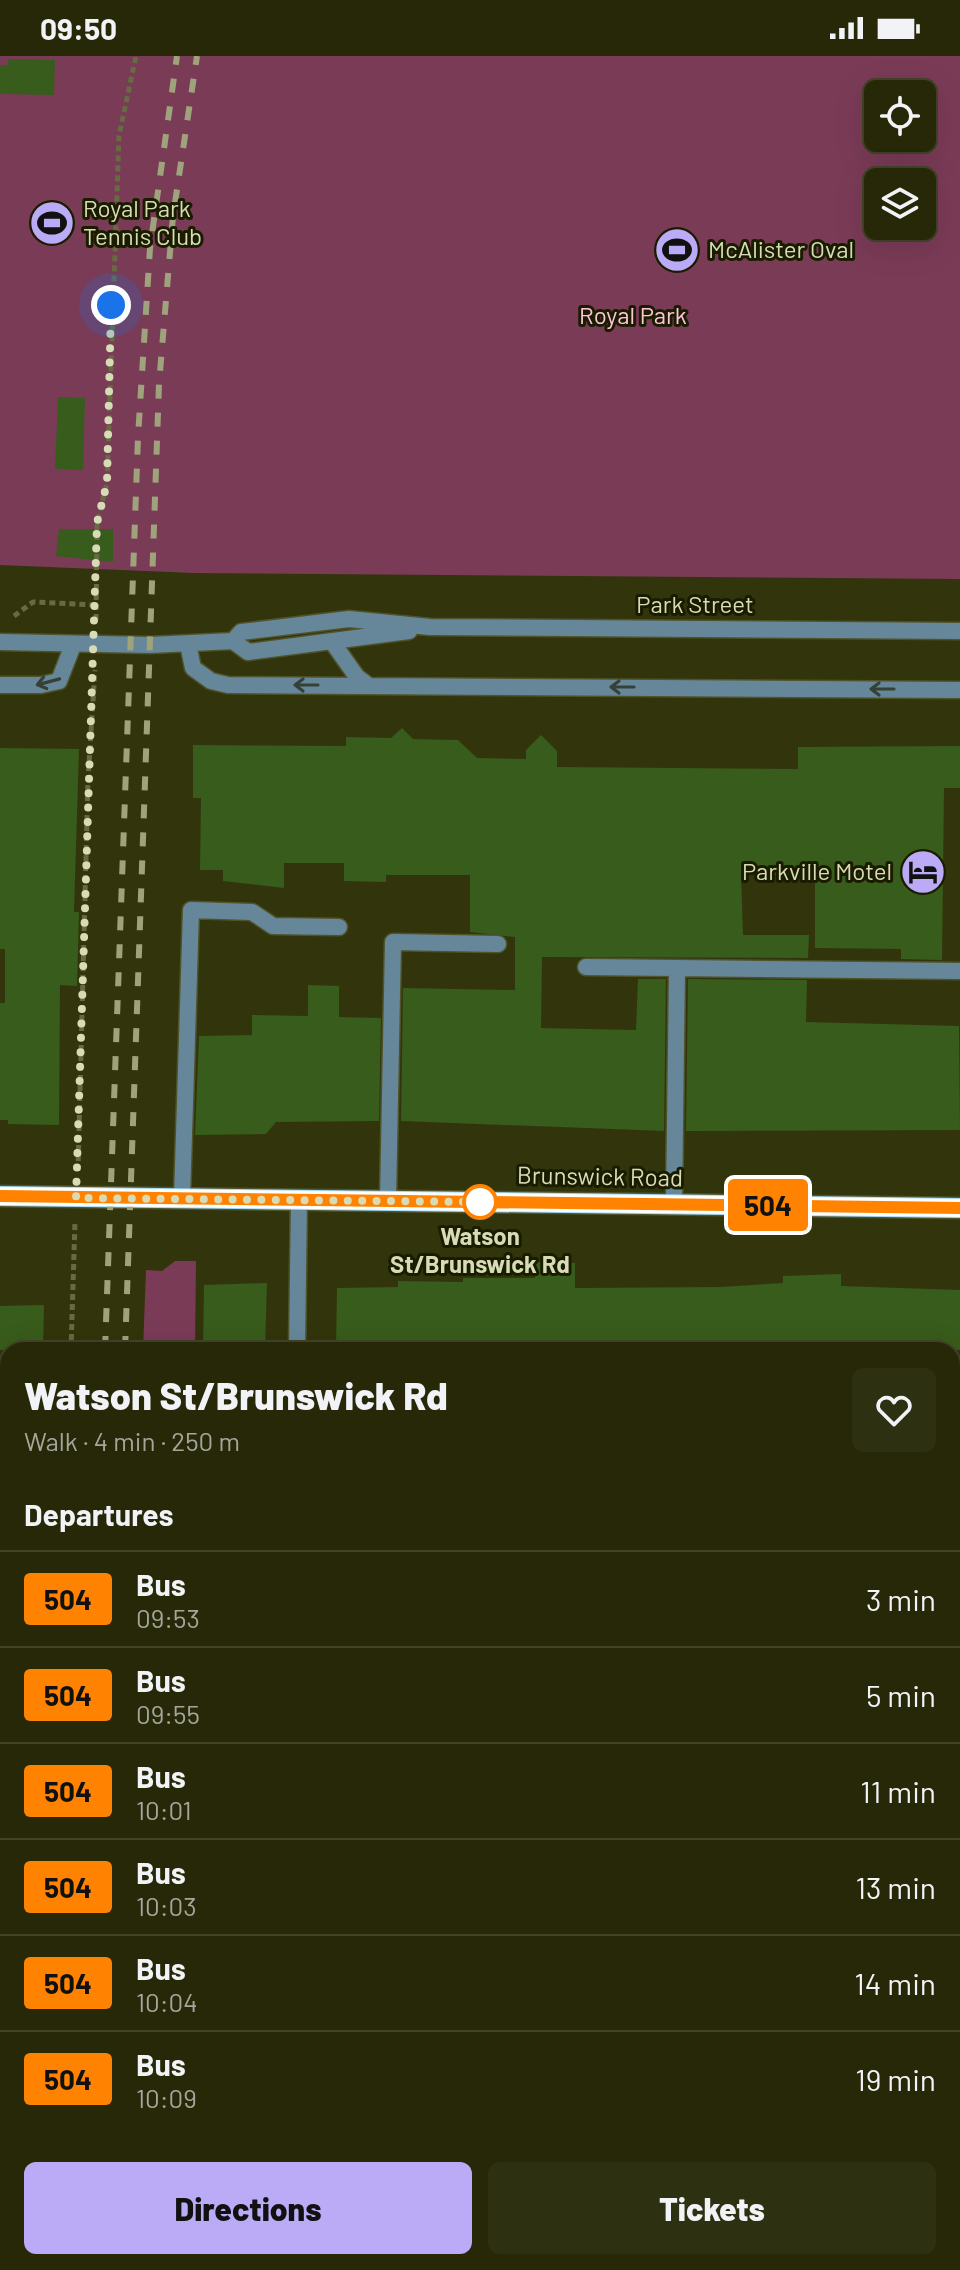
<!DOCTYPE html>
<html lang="en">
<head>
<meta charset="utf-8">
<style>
	body { margin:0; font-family:Barlow,sans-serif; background:#2e3012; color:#f1f3f6; height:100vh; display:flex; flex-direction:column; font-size:30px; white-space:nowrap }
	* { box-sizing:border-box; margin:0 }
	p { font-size:26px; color:#a4a69c }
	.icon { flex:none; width:44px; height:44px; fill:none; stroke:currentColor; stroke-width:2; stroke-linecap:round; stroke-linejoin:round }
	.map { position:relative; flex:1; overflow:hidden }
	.side { position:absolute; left:0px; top:1286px; width:960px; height:928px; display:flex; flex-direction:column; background:#262808; border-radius:24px 24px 0 0; box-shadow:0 8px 32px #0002,0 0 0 2px #424429 }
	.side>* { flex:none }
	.badge { padding:0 16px; border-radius:6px; font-size:28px; line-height:52px }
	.fabs { position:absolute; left:864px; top:24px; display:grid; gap:16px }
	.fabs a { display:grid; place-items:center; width:72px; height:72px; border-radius:12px; background:#262808; box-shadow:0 8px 32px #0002,0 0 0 2px #424429; font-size:40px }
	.you { position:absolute; width:40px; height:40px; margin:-20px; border:6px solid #fff; border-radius:50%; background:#1a73e8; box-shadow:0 0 0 12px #1a73e833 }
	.map>.badge { position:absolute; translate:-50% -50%; box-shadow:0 0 0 4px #fff }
	h2 { padding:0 24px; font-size:30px; line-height:72px }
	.round { display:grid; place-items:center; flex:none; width:84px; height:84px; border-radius:12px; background:#2e3012 }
	.headline { display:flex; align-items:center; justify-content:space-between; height:136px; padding:0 24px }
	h1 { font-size:38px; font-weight:800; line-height:60px }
	.button { display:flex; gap:16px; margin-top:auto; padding:16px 24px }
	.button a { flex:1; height:92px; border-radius:12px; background:#bbaaf6; color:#111; font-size:32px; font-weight:800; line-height:92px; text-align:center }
	.button a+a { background:#2e3012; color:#f1f3f6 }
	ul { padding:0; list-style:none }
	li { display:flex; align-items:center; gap:24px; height:96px; padding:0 24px; border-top:2px solid #424429 }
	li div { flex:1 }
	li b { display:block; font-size:30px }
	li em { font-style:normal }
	li .badge { min-width:88px; font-weight:700; text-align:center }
	.status { display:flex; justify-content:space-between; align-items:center; height:56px; padding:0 40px; background:#262808; direction:ltr }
	.status svg { height:22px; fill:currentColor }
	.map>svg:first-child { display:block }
	.green { fill:#7a3b57; fill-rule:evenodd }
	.building { fill:#385c1b }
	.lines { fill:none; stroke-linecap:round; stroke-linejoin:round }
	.service-casing { stroke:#50532a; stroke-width:19 }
	.minor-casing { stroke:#50532a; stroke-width:19 }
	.tertiary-casing { stroke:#50532a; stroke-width:19 }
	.primary-casing { stroke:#50532a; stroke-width:23 }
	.path { stroke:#676b42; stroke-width:5; stroke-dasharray:6 4; stroke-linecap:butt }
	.service { stroke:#66879a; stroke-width:16 }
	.minor { stroke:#66879a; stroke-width:16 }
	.tertiary { stroke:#66879a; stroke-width:16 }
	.primary { stroke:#a4daf9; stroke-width:20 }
	.rail { stroke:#9fa37c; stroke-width:6; stroke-dasharray:14 14; stroke-linecap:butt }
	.oneway { stroke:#354136 }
	.line-casing { stroke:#fff; stroke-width:18 }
	.line { stroke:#ff8200; stroke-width:12 }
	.walk { stroke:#d7dcb6; stroke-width:8; stroke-dasharray:0 14.4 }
	.stop-dot { fill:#fff; stroke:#ff8200; stroke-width:4 }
	.labels { text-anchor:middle; stroke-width:6; stroke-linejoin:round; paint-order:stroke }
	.poi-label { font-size:24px; fill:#d7dcb6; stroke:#1a1c00; text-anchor:start }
	.park-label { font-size:24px; fill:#ffc4da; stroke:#1a1c00 }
	.street-label { font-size:24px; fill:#d7dcb6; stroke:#1a1c00 }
	.stop-label { font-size:24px; font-weight:bold; fill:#d7dcb6; stroke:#1a1c00 }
</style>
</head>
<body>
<div class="status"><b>09:50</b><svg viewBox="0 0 49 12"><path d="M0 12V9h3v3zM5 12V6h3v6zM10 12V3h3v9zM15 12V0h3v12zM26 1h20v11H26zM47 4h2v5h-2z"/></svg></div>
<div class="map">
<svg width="960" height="2214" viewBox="0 0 960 2214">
	<rect width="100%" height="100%" fill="#32350b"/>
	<path class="green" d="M0,0H960V523L194,517L0,509ZM878,38H922V82H878ZM878,126H922V170H878Z
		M175,1205H196L195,1294H143L146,1214L162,1215Z
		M128,2206H258V2214H127Z"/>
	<path class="building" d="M8,3L55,4L54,39L0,38V9H8Z
		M58,341L85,342L83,414L55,413Z
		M59,473H113V506L56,500Z
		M402,672L413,683L458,684L477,702L526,703V694L541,679L557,695V711L798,713V691L960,690V732H944L942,904L901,903V893L815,892V819L741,818L743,879H809L808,902L542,901L541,972L636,974L638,923H666L664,1075L401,1065L403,932L515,934V881L470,876V819H386V826L344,825V807H284V832L223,825V814H200L201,742H193V689L346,690V681L391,682Z
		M0,692L79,693L74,856H79L77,930L60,929L59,1069L8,1068V1064H0V947H5V893H0Z
		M688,923L807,924L806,966L959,970L960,1074L686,1075Z
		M308,929L339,930V961L381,962L379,1065L276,1066L266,1078L195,1079L199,980L252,979V959L308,960Z
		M536,1206L575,1207V1232L720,1231L783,1227V1220L841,1218V1230L960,1234V1294H336L337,1232L398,1231V1225L463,1226V1222H535Z
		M267,1227L265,1294H203L204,1229Z
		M44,1249L43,1294H0V1250Z"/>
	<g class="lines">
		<g class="service-casing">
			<path id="service" d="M333,587L357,621L369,630
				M188,588L193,612L211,625L228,629L960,634
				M586,911L960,915
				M182,1142L191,854L252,856L273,870L339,871
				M388,1144L393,886L498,888
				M674,1148L677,912
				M0,1431H8
				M952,1446H960"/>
		</g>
		<g class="minor-casing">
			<path id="minor" d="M0,629H41L59,625L73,589
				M297,1294L299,1143
				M0,1710H8
				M952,1739H960
				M287,2214V2206"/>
		</g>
		<g class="tertiary-casing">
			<path id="tertiary" d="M233,585L248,596L409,575
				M0,586L150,589L233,585L241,576L349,563L430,571L960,575"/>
		</g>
		<g class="primary-casing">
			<path id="primary" d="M0,1140L960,1152"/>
		</g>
		<path class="path" d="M14,560L33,546L97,549
			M96,564L97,467L107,427L119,80L136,0
			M78,1115L88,723L95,614
			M71,1294L75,1165
			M0,2144L8,2094
			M167,2214V2206"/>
		<use href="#service" class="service"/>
		<use href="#minor" class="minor"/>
		<use href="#tertiary" class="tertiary"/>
		<use href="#primary" class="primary"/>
		<path class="rail" d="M105,1294L138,381L150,192L177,0
			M125,1294L159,328L173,160L197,0
			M73,2214V2206
			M92,2214V2206"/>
	</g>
	<defs><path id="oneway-shaft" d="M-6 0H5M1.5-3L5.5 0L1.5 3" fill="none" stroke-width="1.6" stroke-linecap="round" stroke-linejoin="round" transform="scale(2)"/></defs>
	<g class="oneway">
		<use href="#oneway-shaft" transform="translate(48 626) rotate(165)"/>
		<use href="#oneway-shaft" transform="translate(306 629) rotate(-180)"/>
		<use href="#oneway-shaft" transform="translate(622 631) rotate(-180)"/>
		<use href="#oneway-shaft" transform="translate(882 633) rotate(-180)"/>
	</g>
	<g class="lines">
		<g class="line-casing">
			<path id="line" d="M0,1140L960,1152"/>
		</g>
		<use href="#line" class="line"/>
		<path class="walk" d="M111,249L107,427L97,467L76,1142L483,1146H480"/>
	</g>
	<defs>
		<g id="stadium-disc" transform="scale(2.3)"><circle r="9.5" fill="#bbaaf6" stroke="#1a1c00"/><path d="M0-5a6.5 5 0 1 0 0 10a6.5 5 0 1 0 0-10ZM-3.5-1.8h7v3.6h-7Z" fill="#111"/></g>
		<g id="hotel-disc" transform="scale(2.3)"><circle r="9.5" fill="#bbaaf6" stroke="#1a1c00"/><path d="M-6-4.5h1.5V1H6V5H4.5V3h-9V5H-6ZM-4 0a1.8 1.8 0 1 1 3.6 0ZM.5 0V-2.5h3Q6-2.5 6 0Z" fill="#111"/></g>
	</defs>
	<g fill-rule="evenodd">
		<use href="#stadium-disc" x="52" y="167"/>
		<use href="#stadium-disc" x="677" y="194"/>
		<use href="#hotel-disc" x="923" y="816"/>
	</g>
	<circle class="stop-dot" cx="480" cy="1146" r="16"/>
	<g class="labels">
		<g class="poi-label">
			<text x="83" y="161">Royal Park<tspan x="83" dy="28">Tennis Club</tspan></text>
			<text x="708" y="202">McAlister Oval</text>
			<text x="892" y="824" text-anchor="end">Parkville Motel</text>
		</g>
		<g class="park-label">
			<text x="633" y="268">Royal Park</text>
		</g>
		<g class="street-label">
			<text x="695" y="557">Park Street</text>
			<text transform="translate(600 1121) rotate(1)" y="8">Brunswick Road</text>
		</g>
		<g class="stop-label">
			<text x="480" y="1189">Watson<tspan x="480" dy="28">St/Brunswick Rd</tspan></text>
		</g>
	</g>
</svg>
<div class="fabs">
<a><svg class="icon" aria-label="locate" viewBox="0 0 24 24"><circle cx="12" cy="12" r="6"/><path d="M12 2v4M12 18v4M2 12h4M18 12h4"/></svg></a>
<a><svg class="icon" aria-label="layers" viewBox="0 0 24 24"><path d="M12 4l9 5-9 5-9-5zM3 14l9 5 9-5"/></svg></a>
</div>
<div class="you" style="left:111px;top:249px"></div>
<b class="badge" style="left:768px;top:1149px;background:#ff8200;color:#111">504</b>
<section class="side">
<div class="headline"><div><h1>Watson St/Brunswick Rd</h1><p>Walk · 4 min · 250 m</p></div><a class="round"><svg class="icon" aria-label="heart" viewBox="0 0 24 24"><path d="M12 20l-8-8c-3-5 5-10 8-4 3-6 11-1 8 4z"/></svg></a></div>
<h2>Departures</h2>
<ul>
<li><span class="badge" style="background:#ff8200;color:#111">504</span><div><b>Bus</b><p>09:53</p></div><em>3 min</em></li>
<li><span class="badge" style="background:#ff8200;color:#111">504</span><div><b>Bus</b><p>09:55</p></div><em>5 min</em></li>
<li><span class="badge" style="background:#ff8200;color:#111">504</span><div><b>Bus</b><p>10:01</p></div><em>11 min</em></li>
<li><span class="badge" style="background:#ff8200;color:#111">504</span><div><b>Bus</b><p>10:03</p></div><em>13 min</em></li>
<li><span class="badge" style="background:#ff8200;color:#111">504</span><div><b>Bus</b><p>10:04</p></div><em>14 min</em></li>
<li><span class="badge" style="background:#ff8200;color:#111">504</span><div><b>Bus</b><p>10:09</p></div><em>19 min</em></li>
</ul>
<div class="button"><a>Directions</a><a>Tickets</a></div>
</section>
</div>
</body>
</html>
